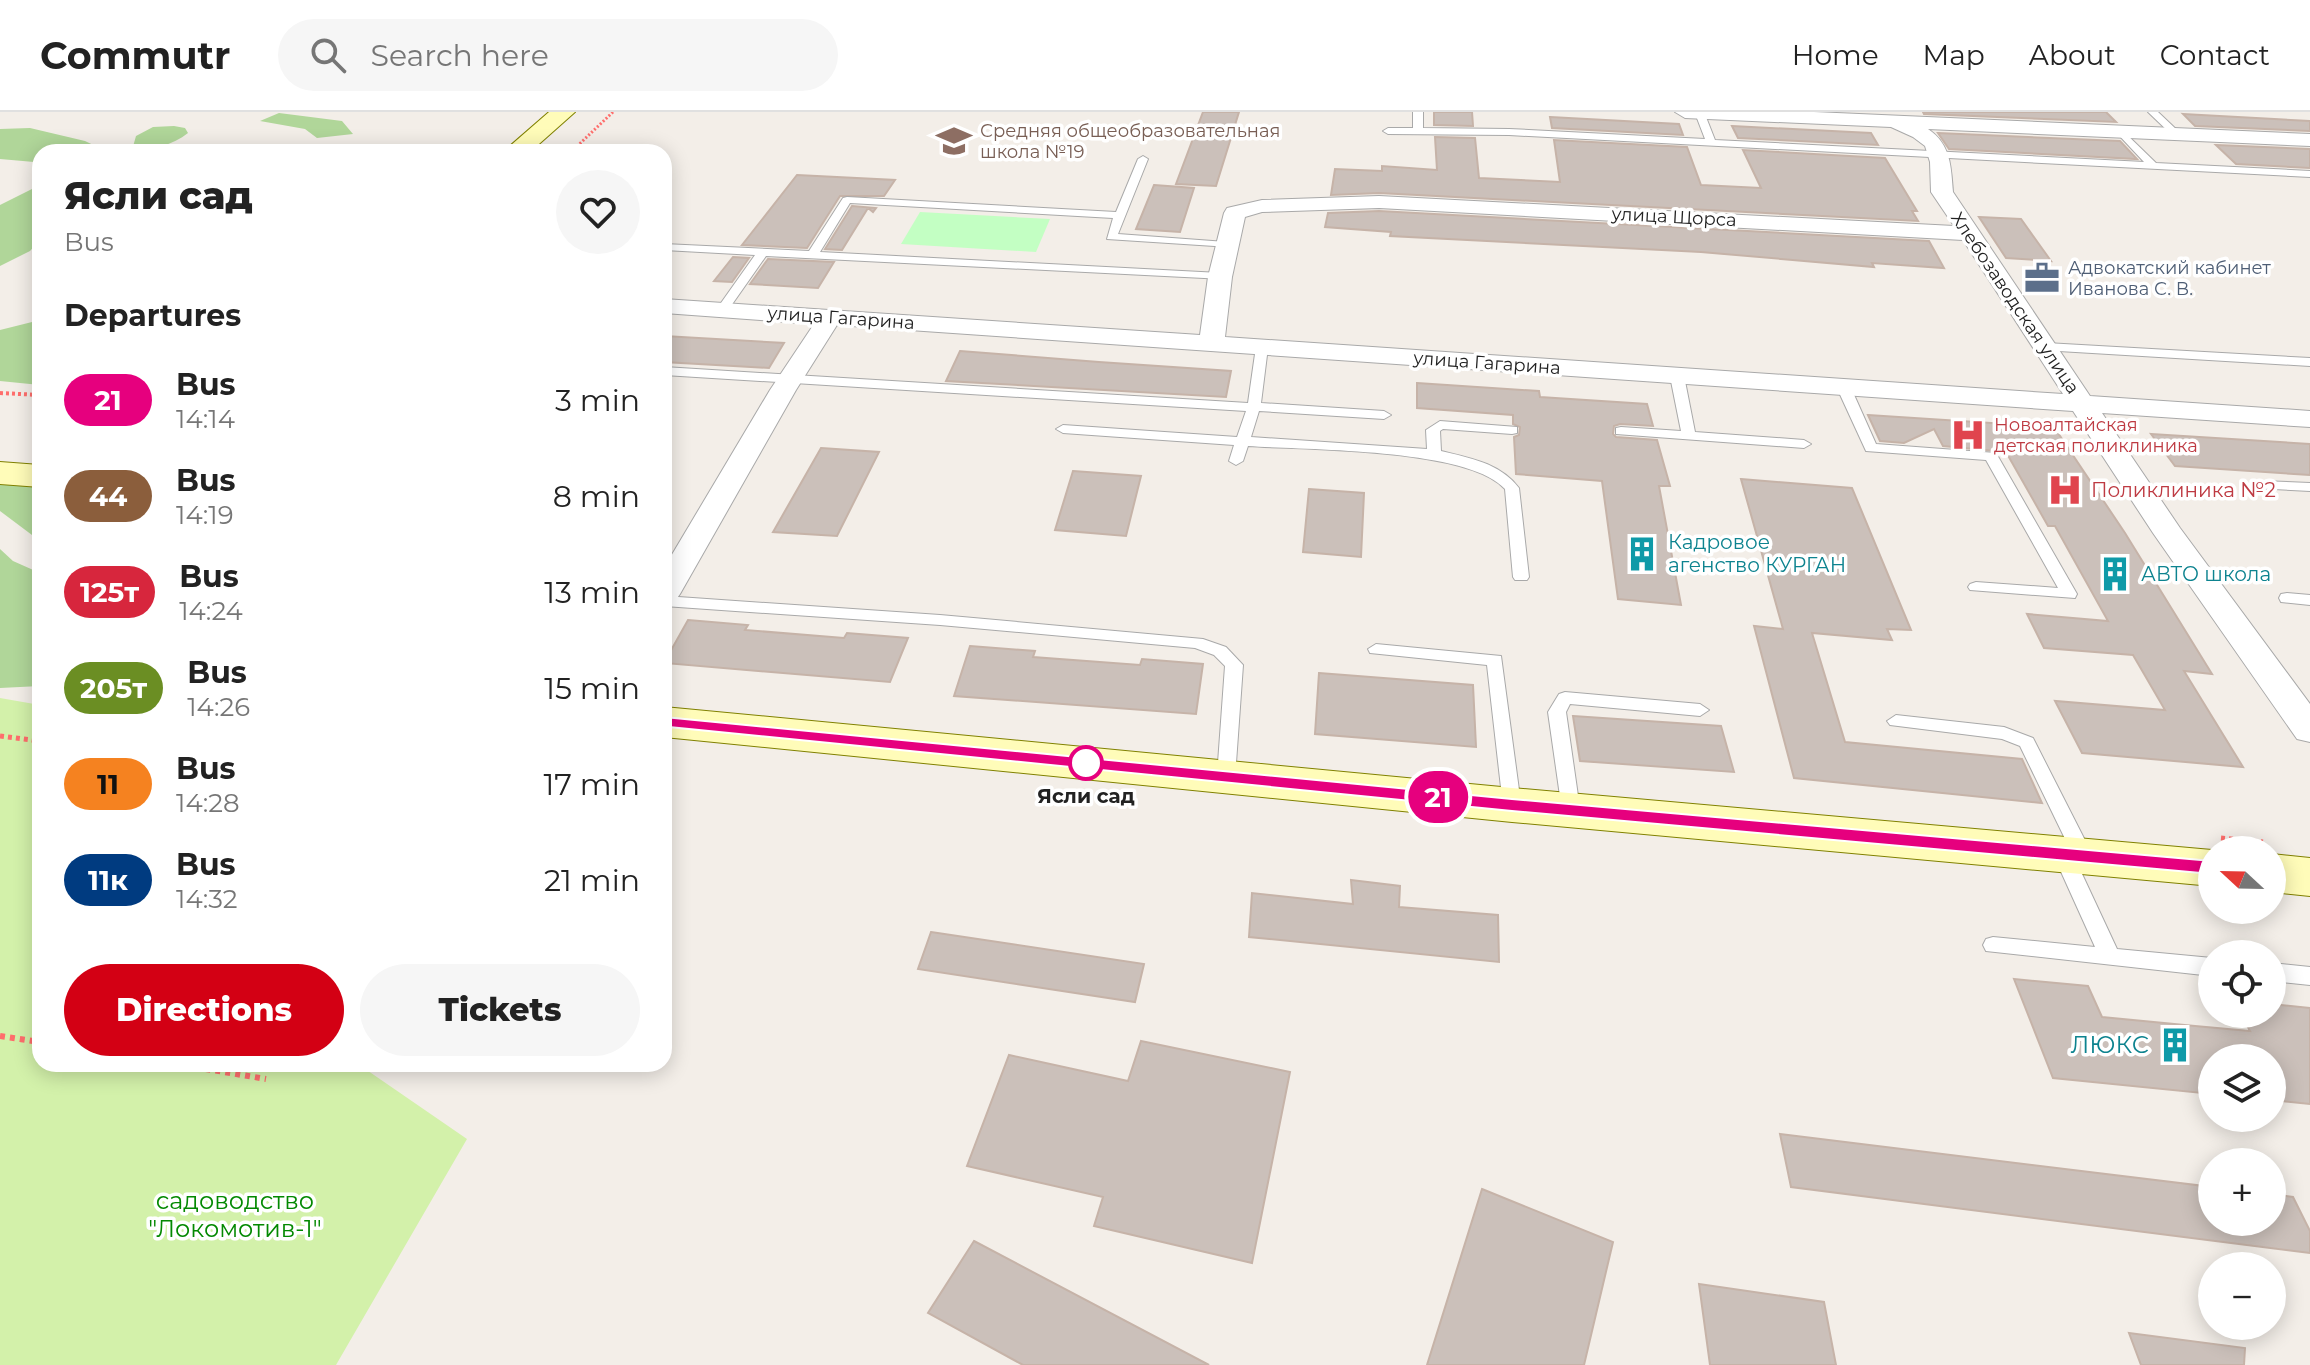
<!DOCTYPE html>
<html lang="en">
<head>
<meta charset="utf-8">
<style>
	body { margin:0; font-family:Montserrat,sans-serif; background:#f6f6f6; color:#222; height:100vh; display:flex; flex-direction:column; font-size:30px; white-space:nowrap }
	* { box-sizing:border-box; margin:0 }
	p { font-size:26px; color:#767676 }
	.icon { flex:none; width:44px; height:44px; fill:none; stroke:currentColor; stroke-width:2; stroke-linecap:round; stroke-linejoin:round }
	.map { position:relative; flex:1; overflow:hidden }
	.panel { position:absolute; left:32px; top:32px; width:640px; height:928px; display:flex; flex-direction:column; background:#fff; border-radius:24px; box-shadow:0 4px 20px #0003 }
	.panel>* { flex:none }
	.badge { padding:0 16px; border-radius:26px; font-size:28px; line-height:52px }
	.needle { width:52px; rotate:292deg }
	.fabs { position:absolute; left:2198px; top:724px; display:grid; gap:16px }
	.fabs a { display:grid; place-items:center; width:88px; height:88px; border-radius:50%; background:#fff; box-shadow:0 4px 20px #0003; font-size:40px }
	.map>.badge { position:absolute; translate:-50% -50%; box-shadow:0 0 0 4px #fff }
	h2 { padding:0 32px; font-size:30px; line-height:72px }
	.round { display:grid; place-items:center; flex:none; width:84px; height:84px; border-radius:42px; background:#f6f6f6 }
	.overview { display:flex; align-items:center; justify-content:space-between; height:136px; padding:0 32px }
	h1 { font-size:38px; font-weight:800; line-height:60px }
	.button { display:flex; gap:16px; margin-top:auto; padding:16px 32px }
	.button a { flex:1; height:92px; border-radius:48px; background:#d30014; color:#fff; font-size:32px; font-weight:800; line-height:92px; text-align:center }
	.button a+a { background:#f6f6f6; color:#222 }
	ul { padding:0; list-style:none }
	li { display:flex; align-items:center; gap:24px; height:96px; padding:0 32px }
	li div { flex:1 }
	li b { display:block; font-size:30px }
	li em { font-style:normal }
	li .badge { min-width:88px; font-weight:700; text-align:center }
	header { display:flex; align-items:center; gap:48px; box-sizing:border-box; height:112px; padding:0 40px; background:#fff; border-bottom:2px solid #e0e0e0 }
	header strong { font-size:38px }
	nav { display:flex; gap:44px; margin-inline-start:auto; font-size:28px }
	.search { width:560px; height:72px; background:#f6f6f6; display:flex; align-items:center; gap:20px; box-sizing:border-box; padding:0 28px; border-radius:44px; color:#767676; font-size:30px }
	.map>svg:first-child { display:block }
	.grass { fill:#d3f1aa }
	.forest { fill:#b0d699 }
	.park { fill:#c3ffc3 }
	.building { fill:#cbc0ba; stroke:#c6b3a8; stroke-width:2 }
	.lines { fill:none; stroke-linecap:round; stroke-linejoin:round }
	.lane-casing { stroke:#a9a9a9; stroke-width:2 }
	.street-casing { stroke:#a9a9a9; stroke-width:2 }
	.secondary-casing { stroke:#808100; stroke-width:2 }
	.path-far3 { stroke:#ff6e6c; stroke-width:3; stroke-dasharray:2 2; stroke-linecap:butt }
	.path-far2 { stroke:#ff6e6c; stroke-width:4; stroke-dasharray:3 3; stroke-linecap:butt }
	.path-far1 { stroke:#ff6e6c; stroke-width:5; stroke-dasharray:4 4; stroke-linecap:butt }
	.path { stroke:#ff6e6c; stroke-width:6; stroke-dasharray:5 5; stroke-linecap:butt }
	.lane { fill:#fff; fill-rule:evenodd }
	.street { fill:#fff; fill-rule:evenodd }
	.secondary { fill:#fffcb9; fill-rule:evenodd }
	.line { fill:#e6007e; stroke:#fff; stroke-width:2 }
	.stop-dot { fill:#fff; stroke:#e6007e; stroke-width:4 }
	.labels { text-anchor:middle; stroke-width:7; stroke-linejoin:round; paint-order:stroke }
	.far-education-label { font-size:18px; fill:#785e54; stroke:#fff; text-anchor:start }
	.far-street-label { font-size:18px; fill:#222; stroke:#fff }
	.far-service-label { font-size:18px; fill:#4e5e75; stroke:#fff; text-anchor:start }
	.far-health-label { font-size:18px; fill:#be3a42; stroke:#fff; text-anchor:start }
	.health-label { font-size:20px; fill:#be3a42; stroke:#fff; text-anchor:start }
	.culture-label { font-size:20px; fill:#0d838f; stroke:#fff; text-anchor:start }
	.stop-label { font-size:20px; font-weight:bold; fill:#222; stroke:#fff }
	.near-culture-label { font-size:24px; fill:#0d838f; stroke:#fff; text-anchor:end }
	.near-park-label { font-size:24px; fill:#038901; stroke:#fff }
</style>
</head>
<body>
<header>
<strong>Commutr</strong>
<div class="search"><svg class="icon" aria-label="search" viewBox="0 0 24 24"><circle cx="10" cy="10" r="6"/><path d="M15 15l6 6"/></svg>Search here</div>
<nav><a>Home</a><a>Map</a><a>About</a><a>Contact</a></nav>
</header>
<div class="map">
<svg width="2310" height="1253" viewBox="0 0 2310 1253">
	<rect width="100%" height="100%" fill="#f3eee8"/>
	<path class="grass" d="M0,586L40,593V952H358L467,1027L336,1253H0Z"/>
	<path class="forest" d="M279,1L342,9L353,22L317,26L305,17L260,9Z
		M174,14L185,16L188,21C173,33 152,38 132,38L136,24L153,15Z
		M30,16L85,29L108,40H40V55L34,50L0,47V17Z
		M40,73V128L30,139L0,154V93Z
		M40,208V273L0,269V218Z
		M0,372L40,375V429L0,399Z
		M0,437L13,449L40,461V574L0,576Z"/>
	<path class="park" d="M920,100L1050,107L1036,140L901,132Z"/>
	<path class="building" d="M1203,0H1239L1216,74L1176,72Z
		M1434,0H1472L1473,14L1434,13Z
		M1923,0H2106L2116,10L1924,2Z
		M2183,2L2310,9V19L2195,14Z
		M1550,5L1679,12L1683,23L1552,16Z
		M1732,14L1871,21L1878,33L1738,26Z
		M1938,21L2120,29L2137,47L1949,37Z
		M1435,25L1475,26L1479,66L1560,70L1554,28L1687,35L1701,73L1761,76L1743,38L1885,46L1917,99H1912L1918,109L1379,81L1331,83L1335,57L1382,59V54L1437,58Z
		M2216,33L2310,37V56L2236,52Z
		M797,63L895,68L884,84H840L807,136L742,133Z
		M1154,73L1194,76L1180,120L1136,117Z
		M852,94L876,96L873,100L868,96L842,138L825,137Z
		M1379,99L1929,129L1944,156L1872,151L1874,155L1701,140L1390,124L1391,120L1325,115L1328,101Z
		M1979,105L2021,107L2051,149L2006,146Z
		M733,145L749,146L732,170L714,169Z
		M768,147L834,150L818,176L750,172Z
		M664,224L784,231L769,256L664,250Z
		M960,239L1099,250L1231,259L1226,285L946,269Z
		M1417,271L1539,279L1540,285L1647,292L1653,314L1620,312L1614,314L1613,322L1616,325L1657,328L1670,374H1659L1681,493L1618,487L1602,369L1516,362L1514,325L1519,323L1520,315L1513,312V303L1417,296Z
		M1868,303L2054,315L2125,421L2212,562L2184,559L2243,655L2082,641L2055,589L2165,598L2133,543L2044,536L2027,502L2108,509L2055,414H2048L2006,340L1943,334L1934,317L1904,331L1880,329Z
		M2151,322L2310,332V363L2175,354Z
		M821,336L879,340L837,424L773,420Z
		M1073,359L1141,364L1126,424L1055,418Z
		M1741,367L1852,376L1911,518L1887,517L1892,528L1812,521L1845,630L2022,647L2042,691L1794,666L1754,514L1783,517Z
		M1309,377L1364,381L1361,445L1303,440Z
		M688,508L748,513L745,518L844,526L847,521L908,526L890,570L664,551Z
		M970,534L1035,539L1033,545L1140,553L1142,547L1203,552L1196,602L954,584Z
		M1319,561L1473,573L1476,635L1315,622Z
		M1573,604L1721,614L1734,660L1580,649Z
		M1351,768L1400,774L1399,795L1498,803L1499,850L1249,825L1252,781L1353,792Z
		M931,820L1144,852L1135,890L918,857Z
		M2014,867L2088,874L2102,905L2195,914L2250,919L2241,902H2272V892L2310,896V992L2272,988V946H2212V982L2053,966Z
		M1141,929L1290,960L1252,1151L1094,1114L1103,1085L967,1054L1009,943L1128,969Z
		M1780,1022L2212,1075V1110H2272V1082L2293,1085L2310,1119V1141L1791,1075Z
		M1482,1077L1613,1130L1584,1253H1427Z
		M974,1129L1209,1253H1023L928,1201Z
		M1699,1172L1824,1190L1836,1253H1710Z
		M2129,1221L2245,1236L2244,1253H2141Z"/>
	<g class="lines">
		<g class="lane-casing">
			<path id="lane" d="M1413,0H1423V16L1509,17L1705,27L1695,1L1704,0L1715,28L2144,50L2115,19L2120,16L2156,51L2310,59V65L1509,23L1388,22L1383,19L1388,16H1413Z
				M2148,0H2158L2178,19V23H2172Z
				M1143,44L1148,47L1118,122L1226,130L1232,133L1230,135L1107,127L1113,106L850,91L820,140L1220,161L1226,165L1224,167L766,144L726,201L722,202L716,198L755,143L664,138V132L809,139L843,86L847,85L1116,100L1138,47Z
				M1262,231L1268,235L1261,291L1384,299L1391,303L1384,307L1259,299L1251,325L1427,337L1426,318L1440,309L1517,315V321L1512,322L1443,317L1440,319L1441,339C1470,346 1500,351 1519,376L1529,465L1527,468H1515L1513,465L1505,377C1469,336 1305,338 1248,334L1243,349L1236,353L1229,349L1234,333L1063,321L1056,317L1063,313L1237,325L1246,299L664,263V255L1248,291L1256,235Z
				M2046,231L2310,246V254L2042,238L2040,235Z
				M1677,260L1684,264L1695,320L1804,328L1811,332L1804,336L1616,322V316L1621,315L1681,319L1670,264Z
				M1844,272L1851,276L1876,332L1996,341L2077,482L2075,486L1970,478L1968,475L1970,472L1976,470L2058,476L1986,348L1866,339L1837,276Z
				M2260,369L2310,371V379L2255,376V370Z
				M2287,481L2310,483V493L2281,490L2279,486L2281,482Z
				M664,484L940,503L1203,527L1226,535L1243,553L1235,665L1226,672L1217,665L1225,554L1214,543L1195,536L940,513L664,494Z
				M1376,532L1501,544L1521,693L1519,698H1505L1503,693L1487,553L1370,541L1368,537Z
				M1565,580L1700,592L1709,598L1700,604L1570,592L1566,600L1580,698L1578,703H1564L1562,698L1548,600L1559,582Z
				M1896,603L2004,615L2033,626L2093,744L2090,749H2076L2117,837L2212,846V864L1986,839L1983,833L1986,827L1993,825L2095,835L2053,742L2056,737H2070L2020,634L2002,627L1890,613L1887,609Z
				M2272,851L2310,855V873L2272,869Z"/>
		</g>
		<g class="street-casing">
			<path id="street" d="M1675,0H1814L2310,22V34L1928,17C1951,32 1951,55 1953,80L2090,284L2310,299V315L2102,301L2180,416L2310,592V630L2297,627L2153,421L2073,299L837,213L796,278L680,482L675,489L664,492V456L770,278L814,212L664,201V187L1200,223L1208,165L1224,101L1227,96L1262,88L1379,84L1954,114L1931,80L1930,50L1925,34L1913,25L1891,15L1685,6ZM1379,96L1963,128L2063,282L1225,225L1232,165L1245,105L1262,100Z"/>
		</g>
		<g class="secondary-casing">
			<path id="secondary" d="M549,0H575L530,40H503Z
				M0,350L40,353V375L0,372Z
				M664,595L1512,676L2212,738V774L1512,710L664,625Z
				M2272,742L2310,746V784L2272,780Z"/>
		</g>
		<path class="path-far3" d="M571,40L613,0"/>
		<path class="path-far2" d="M0,281L40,283"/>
		<path class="path-far1" d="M0,624L40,629
			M2221,726L2263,730"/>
		<path class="path" d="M0,924L40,930
			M176,952L266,967"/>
		<use href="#lane" class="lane"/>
		<use href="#street" class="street"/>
		<use href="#secondary" class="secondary"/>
	</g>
	<path class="line" d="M664,605L1512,687L2212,749L2221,756L2212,762L1512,699L659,614L656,610Z"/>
	<defs>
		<g id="school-bare" transform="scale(2.76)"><path d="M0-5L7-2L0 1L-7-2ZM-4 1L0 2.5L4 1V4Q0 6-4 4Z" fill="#8d6e63" stroke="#fff" stroke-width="2.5" paint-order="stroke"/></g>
		<g id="office-bare" transform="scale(2.76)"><path d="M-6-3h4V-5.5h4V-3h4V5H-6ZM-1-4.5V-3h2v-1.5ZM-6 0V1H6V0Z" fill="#5c6f8a" stroke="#fff" stroke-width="2.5" paint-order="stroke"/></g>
		<g id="hospital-bare" transform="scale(2.76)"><path d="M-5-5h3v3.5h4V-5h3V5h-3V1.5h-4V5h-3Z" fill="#e0444e" stroke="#fff" stroke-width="2.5" paint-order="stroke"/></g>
		<g id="building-bare" transform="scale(2.76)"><path d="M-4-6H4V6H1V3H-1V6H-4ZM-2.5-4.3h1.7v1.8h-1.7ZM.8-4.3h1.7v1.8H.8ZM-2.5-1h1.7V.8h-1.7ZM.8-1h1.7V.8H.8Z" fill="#0f9aa8" stroke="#fff" stroke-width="2.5" paint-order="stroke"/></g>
	</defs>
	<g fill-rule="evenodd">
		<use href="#school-bare" x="954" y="29"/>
		<use href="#office-bare" x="2042" y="166"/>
		<use href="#hospital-bare" x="1968" y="323"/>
		<use href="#hospital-bare" x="2065" y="378"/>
		<use href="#building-bare" x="1642" y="442"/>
		<use href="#building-bare" x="2115" y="462"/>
		<use href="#building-bare" x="2175" y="933"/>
	</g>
	<circle class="stop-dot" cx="1086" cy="651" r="16"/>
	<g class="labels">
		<g class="far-education-label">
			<text x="980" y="25">Средняя общеобразовательная<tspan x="980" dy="21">школа №19</tspan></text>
		</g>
		<g class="far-street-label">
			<text transform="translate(1674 105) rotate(3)" y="6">улица Щорса</text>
			<text transform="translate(2015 191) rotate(56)" y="6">Хлебозаводская улица</text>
			<text transform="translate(841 206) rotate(4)" y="6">улица Гагарина</text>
			<text transform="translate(1487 251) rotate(4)" y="6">улица Гагарина</text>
		</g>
		<g class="far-service-label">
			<text x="2068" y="162">Адвокатский кабинет<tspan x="2068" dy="21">Иванова С. В.</tspan></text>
		</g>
		<g class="far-health-label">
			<text x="1994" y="319">Новоалтайская<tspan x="1994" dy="21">детская поликлиника</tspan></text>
		</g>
		<g class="health-label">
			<text x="2091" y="385">Поликлиника №2</text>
		</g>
		<g class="culture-label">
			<text x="1668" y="437">Кадровое<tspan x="1668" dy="23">агенство КУРГАН</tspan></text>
			<text x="2141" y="469">АВТО школа</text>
		</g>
		<g class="stop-label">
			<text x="1086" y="691">Ясли сад</text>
		</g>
		<g class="near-culture-label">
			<text x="2149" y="941">ЛЮКС</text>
		</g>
		<g class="near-park-label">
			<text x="235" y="1097">садоводство<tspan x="235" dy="28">"Локомотив-1"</tspan></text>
		</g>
	</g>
</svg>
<div class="fabs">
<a><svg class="needle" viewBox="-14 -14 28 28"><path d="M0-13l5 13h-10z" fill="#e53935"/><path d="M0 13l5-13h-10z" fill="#767676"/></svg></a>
<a><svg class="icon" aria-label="locate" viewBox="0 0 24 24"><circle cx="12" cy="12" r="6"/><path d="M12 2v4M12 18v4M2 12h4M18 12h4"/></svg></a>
<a><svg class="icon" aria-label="layers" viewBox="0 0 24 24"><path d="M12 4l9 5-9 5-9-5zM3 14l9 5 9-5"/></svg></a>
<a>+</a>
<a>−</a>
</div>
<b class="badge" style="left:1438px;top:685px;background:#e6007e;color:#fff">21</b>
<section class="panel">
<div class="overview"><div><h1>Ясли сад</h1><p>Bus</p></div><a class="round"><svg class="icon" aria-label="heart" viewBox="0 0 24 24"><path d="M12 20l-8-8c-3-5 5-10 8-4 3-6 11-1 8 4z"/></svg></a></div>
<h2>Departures</h2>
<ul>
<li><span class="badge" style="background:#e6007e;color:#fff">21</span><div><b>Bus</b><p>14:14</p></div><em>3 min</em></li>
<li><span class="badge" style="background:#8b5e3c;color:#fff">44</span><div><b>Bus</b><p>14:19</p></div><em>8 min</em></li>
<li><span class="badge" style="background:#d7263d;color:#fff">125т</span><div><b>Bus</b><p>14:24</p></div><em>13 min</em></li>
<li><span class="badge" style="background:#6b8e23;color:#fff">205т</span><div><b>Bus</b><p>14:26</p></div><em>15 min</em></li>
<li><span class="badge" style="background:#f58220;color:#111">11</span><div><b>Bus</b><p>14:28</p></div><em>17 min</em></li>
<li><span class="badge" style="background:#003b80;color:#fff">11к</span><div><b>Bus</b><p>14:32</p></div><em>21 min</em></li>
</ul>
<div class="button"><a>Directions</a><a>Tickets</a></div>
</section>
</div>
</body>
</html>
